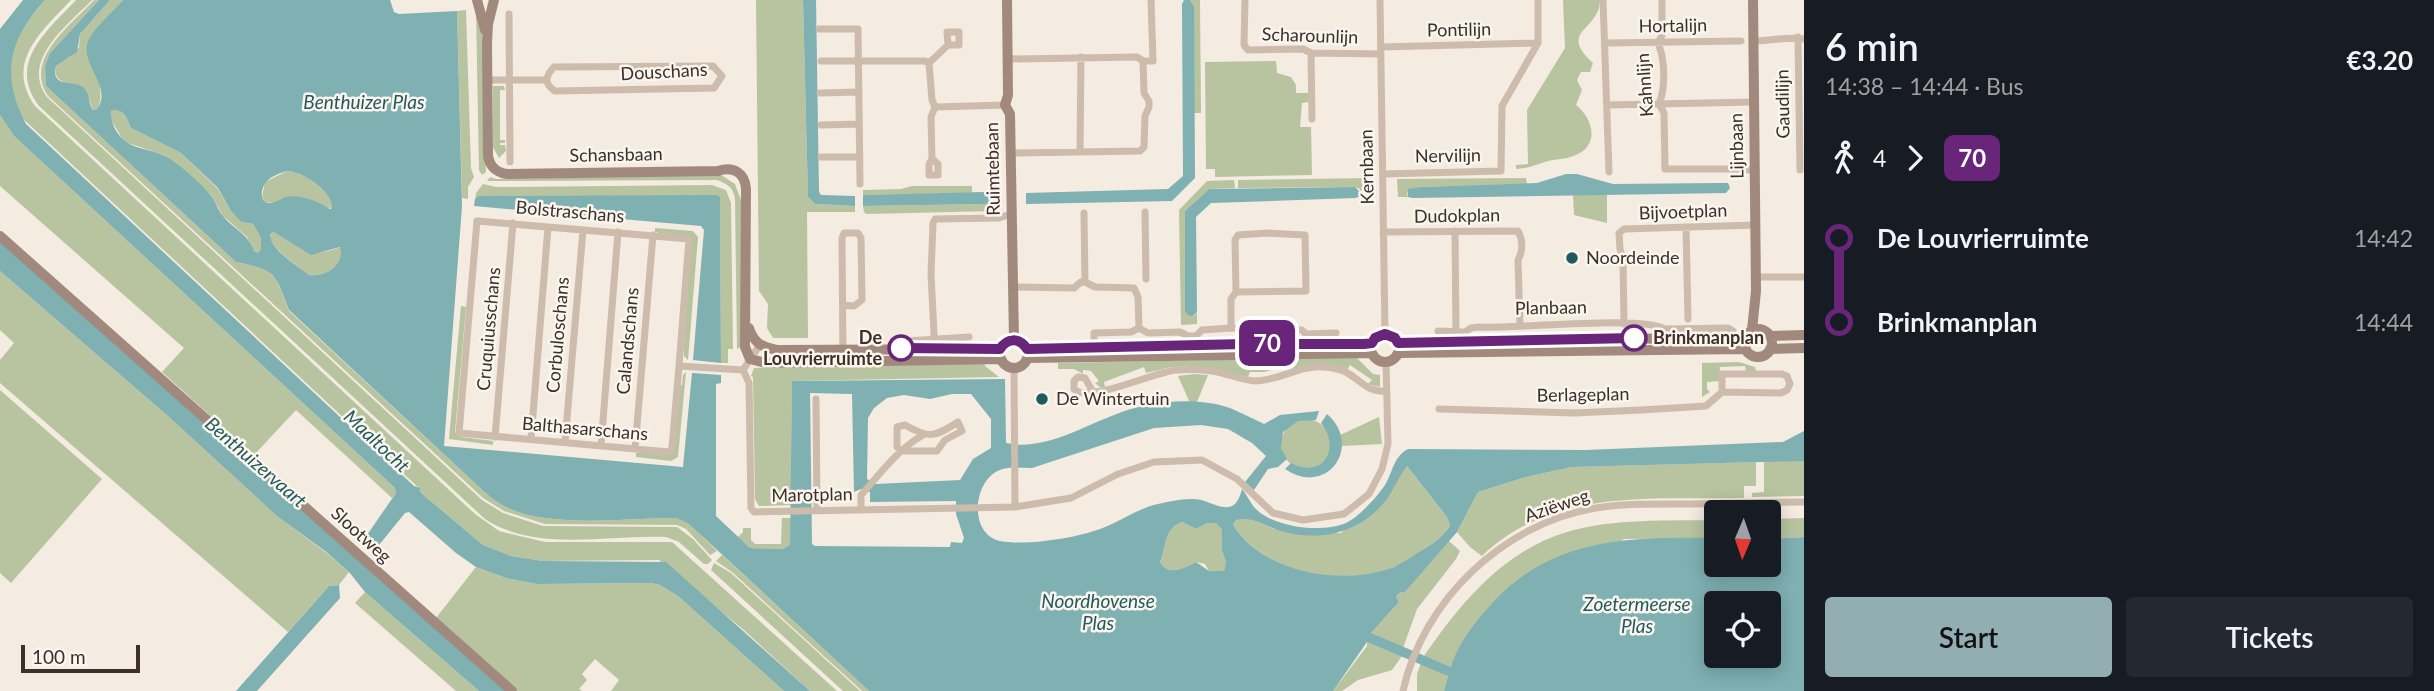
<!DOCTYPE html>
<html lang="en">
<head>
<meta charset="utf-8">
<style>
	body { margin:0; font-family:Lato,sans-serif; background:#242831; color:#f1f3f6; height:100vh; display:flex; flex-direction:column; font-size:26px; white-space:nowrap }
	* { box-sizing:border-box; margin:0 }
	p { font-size:23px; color:#9ea1a6 }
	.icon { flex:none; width:38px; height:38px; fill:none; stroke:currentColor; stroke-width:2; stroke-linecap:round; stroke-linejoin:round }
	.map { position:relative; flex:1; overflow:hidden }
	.sheet { display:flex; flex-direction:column; background:#171b24; width:630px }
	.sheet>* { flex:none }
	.badge { padding:0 14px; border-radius:10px; font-size:24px; line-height:46px }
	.needle { width:46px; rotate:182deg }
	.buttons { position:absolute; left:1704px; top:500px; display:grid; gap:14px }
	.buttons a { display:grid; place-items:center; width:77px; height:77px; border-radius:7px; background:#171b24; box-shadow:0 4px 18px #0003; font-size:35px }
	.scale { position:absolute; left:21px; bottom:18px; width:119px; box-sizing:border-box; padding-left:7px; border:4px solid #3b302b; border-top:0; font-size:19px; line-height:24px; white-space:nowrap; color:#3b302b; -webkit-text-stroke:5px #fbf5ee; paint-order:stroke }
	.map>.badge { position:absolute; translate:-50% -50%; box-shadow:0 0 0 4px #fff }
	.legs { display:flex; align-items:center; gap:10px; height:77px; padding:0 21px; font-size:23px }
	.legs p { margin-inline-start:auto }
	.head { display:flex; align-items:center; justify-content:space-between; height:119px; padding:0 21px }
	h1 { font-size:38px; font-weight:600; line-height:52px }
	.action { display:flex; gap:14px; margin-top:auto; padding:14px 21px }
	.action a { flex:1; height:80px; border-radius:7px; background:#92aeb2; color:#111; font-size:28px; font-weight:600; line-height:80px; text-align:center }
	.action a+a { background:#242831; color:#f1f3f6 }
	ul { padding:0 21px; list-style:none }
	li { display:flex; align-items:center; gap:24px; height:84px; font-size:26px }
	li i { display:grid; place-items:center; width:10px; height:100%; margin:0 9px; background:currentColor }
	li i::after { content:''; width:18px; height:18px; margin:-9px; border:5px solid; border-radius:50%; background:#171b24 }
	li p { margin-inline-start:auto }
	li:first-child i { background:linear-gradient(#0000 50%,currentColor 0) }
	li:last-child i { background:linear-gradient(currentColor 50%,#0000 0) }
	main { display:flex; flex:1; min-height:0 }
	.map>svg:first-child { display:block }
	.green { fill:#b8c4a0 }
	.water { fill:#7fb0b2; fill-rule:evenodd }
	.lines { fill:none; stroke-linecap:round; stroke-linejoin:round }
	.street { stroke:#cdbbac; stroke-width:7 }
	.secondary { stroke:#a18a7d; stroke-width:10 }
	.line-1-casing { stroke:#fff; stroke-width:16 }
	.line-1 { stroke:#68257a; stroke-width:10 }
	.poi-dot { fill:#1f5a5e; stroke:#fbf5ee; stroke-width:2.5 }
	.stop-1-dot { fill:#fff; stroke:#68257a; stroke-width:3.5 }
	.labels { text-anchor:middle; stroke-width:5; stroke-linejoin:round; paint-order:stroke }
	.street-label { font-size:18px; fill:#3b302b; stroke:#fbf5ee }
	.poi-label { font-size:18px; fill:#3b302b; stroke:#fbf5ee; text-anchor:start }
	.stop-label { font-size:18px; font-weight:bold; fill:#3b302b; stroke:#fbf5ee; text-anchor:end }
	.water-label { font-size:19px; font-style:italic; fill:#1f5a5e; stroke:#fbf5ee }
</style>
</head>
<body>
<main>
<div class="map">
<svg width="1804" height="691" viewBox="0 0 1804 691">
	<rect width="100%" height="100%" fill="#f4ebe1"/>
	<path class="green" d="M45,0H71C42,31 4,62 35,106L475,514L499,531L545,542H672L837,691H810L745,631L659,560L543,561L511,556L483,545L421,493V490L20,116C0,67 12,37 45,0Z
		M76,0H92C68,25 20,60 47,97L482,500L503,513L543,526L677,527L693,539L712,560L708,564H704L679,542L666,537C608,534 537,553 485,519L39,106C6,63 48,30 76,0Z
		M94,0H99L50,53L45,66L46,86L236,262C276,270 275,273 289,311L478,486C486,493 494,501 504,506C548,529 626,518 676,518L689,523L717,551L710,555L686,529L677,525L545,524L504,511L483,498L48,96C23,59 71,25 94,0Z
		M110,0H123L89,40C93,57 107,95 97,109L93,110L89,99L74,84C62,83 53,79 56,66L70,57L79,47L80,34Z
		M756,0H803L808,197L815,204L855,206V212H807L808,338H773L767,328L768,304L759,291Z
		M1190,0H1200L1201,113H1194V6Z
		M1563,0H1600C1599,32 1557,30 1593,63L1590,72H1581L1577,80L1582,90L1576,105C1593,118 1600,145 1576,155C1568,159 1557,159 1548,161C1537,164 1528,169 1516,169V165L1528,164L1527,110L1565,48Z
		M466,10L471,168L474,177L468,187V199L462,198L457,11Z
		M476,10L482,25L486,172L482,175L479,170Z
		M1276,61L1277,73L1291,77L1296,85V93H1308L1309,102L1302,103L1300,127H1311L1312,175L1215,177V169H1206L1205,62Z
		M493,86H504L505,90H500V140H505V143H500V145H505L506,151L499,158L493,147Z
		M111,110C125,110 126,116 131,128L181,153L218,189L231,211L241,222L253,224L261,238V249L258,253L254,251L247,237L223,216L211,195L179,167L164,155L128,143L122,138L111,120Z
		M0,115L14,136L395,488L396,493L392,498L296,410L254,455L162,372L184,348L0,186Z
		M287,171C302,171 334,191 332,208L265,202L262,197L265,182Z
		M721,175L735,184L741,200L744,345L737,349L735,200C734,188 728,184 717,180L487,181L490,177L496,179Z
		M1370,178V200L1361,196L1360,189L1355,187L1238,188V180Z
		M1526,178L1527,184L1421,187L1407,193L1408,197H1398L1397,179Z
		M1234,180L1235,188L1209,189L1185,211L1194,315L1197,312V324L1181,325L1179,210L1207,181Z
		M483,184L496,187L712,185L726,190L731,203L733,349H728V363H721L720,197L480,196L475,199L476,193Z
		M912,186H972V193L863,195V190L901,189Z
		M1573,195H1607V223L1574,215Z
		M991,197H997V211L866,214L864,212L863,206L985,204L989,203Z
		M655,228L693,231L698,237L688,360L684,356V345L690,237L659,233L655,232Z
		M274,232C308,245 296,262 341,247C344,265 327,277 309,275C297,265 271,250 270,234Z
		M0,271L169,417L278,517L324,551L349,572L339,585L329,586L288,632L0,383V360L14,343L0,330Z
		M461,306L466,307L455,432L461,437L493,441V445L449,439Z
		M1356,357L1373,374L1380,375V387L1368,384L1372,380L1350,365L1347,370L1338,367L1288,372L1285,366L1264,372H1250L1248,377L1193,366L1171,367L1146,373L1144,367L1104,382L1105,387L1101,388L1095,383L1099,381L1091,371L1083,370V374L1074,369H1058V363Z
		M1739,362L1755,367L1756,371H1746L1745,366L1720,367L1719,381L1707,382V389L1710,392L1702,397V363Z
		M984,363L985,366L999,377L792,381L791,505L759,506L755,499L753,377L751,376L754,368Z
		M686,372L678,457L671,461L636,457V453L641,452L669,455L680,386L682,385L683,375Z
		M1194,374L1208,375L1197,402L1190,403L1178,376Z
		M0,390L102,479L11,583L0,573Z
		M1379,417L1382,444L1342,446L1340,435Z
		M1281 444a25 25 0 1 1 50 0a25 25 0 1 1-50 0Z
		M1764,461H1804V496L1752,497V493L1764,492Z
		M1756,462V486H1744V498C1651,500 1555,487 1482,556L1470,547L1457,532L1478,492L1526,477L1572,467Z
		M1407,466L1447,517L1450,526C1442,538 1430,546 1417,553C1410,558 1402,564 1394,567C1344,588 1264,573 1233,525L1236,520L1247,517L1274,529L1341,533Z
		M782,518H791L790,545L783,549L750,548L738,537L743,532V528H751V540L755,544H781Z
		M1804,518V537L1769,539V519Z
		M1717,520V538L1624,539L1451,667L1424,656C1460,604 1503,551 1567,532C1614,518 1668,521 1717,520Z
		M1182,522L1196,529L1207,523H1217L1222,528V551L1226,562L1224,571H1209L1205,564L1196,562C1184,568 1169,577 1160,562C1167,546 1163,529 1182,522Z
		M1448,540L1460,551L1456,559L1417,609L1403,648L1371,633L1399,602L1396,596L1401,592L1404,593Z
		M722,555L869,691H862L732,572L716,561Z
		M714,563L731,573L860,691H843L711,570Z
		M476,567L506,578L537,584L651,583L660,585L678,596L784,691H611L619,680L595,659L582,674L587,680L579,689L582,691H517L436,618Z
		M365,592L479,691H456L355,603Z
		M1367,642L1402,656L1392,670L1358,680L1342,691H1333L1367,646Z
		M1421,663L1448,676L1444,691H1417V674Z"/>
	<path class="water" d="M23,0H45C9,40 0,74 26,124L414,486L420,488L421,493L483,545L511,556L543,561L666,562L810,691H784L678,596L660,585L651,583L537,584L506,578L476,567L456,553L409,512L405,513L379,545L370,547L366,545L367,535L396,493L395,488L14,136L0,115V29Z
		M99,0H110L80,34L77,52L56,66C50,89 75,79 84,88C90,94 88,103 93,110L97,109C114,86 77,63 89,39C97,25 113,12 123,0H390L394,12L399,14L457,11L462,206L444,446L683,467L692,373L721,375V383L716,384V516L750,548L783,549L790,545L792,381L1005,379L1006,443C1043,451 1080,428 1114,415C1147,401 1196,396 1230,408C1242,413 1253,419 1264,424L1280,415L1319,411L1316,420L1298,421L1283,432L1281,448L1287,459L1278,467L1268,469L1254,490L1245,482L1266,456L1252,443L1228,429L1201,425L1154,428L1032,468C1021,468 1010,466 1000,470C973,480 968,534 1000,541C1026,546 1076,538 1100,529C1120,522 1138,508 1158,504C1171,501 1189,497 1201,500C1219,505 1235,518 1242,489C1248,496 1251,505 1258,511C1278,528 1322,533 1346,523C1360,516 1376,498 1385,485C1393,472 1393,457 1408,449L1586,450L1783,442L1804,431V461L1572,467L1526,477L1478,492L1457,532L1404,593L1401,592L1396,596L1399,602L1371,633L1451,667C1457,646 1473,624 1488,608C1550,536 1630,537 1717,538V565H1769V539L1804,537V691H1444L1448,676L1367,642L1333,691H869L688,523L676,518C626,518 547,529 504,506C494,501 486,493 478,486L289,310C275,273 276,270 236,262L46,86L45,66L50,53ZM111,110C125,110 126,116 131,128L181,153L218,188L231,211L241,222L253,224L261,238V249L258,253L254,251C248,233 233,229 223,216C218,210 216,203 212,197C203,185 176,161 163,155C150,149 133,149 123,139C115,132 110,121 111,110ZM287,171C302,171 333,191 332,208L330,209C319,202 300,194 286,197C281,199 275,203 270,203C258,203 261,187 267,181C272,176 280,173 287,171ZM274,232L311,255L340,247C345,265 326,277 309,275C297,265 271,251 270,234ZM810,393L852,394L854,492L861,489L870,492V502L956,501V514L964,538L962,543L951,542L950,547L815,546L812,544ZM952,394H971L991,419V448L973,459L960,480L876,484L867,479L868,418L874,408L887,398L904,395L930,399ZM1407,466L1447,517L1450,526C1442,538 1430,546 1417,553C1410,558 1402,563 1394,567C1344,587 1263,573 1233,525L1236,520C1253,516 1262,525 1278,530C1318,543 1360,534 1387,499C1394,489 1399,476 1407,466ZM1182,522L1196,529L1207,523H1216L1222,529V551L1226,562L1224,571H1209L1196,562C1184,568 1169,577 1160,562C1167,546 1163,529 1182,522ZM1717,604H1769V656H1717Z
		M803,0H816L819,192L821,195L855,196V206L815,204L808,197Z
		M1184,0H1190L1194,6L1195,178L1172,201L1026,204V193L1168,189L1183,176L1182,4Z
		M1566,174H1577L1613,184L1720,183H1728L1730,188L1726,193L1413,198L1408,197V189L1421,187L1537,183Z
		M1355,187L1361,193V196L1355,198L1211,203L1196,217L1197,312L1192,316L1188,315L1185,311V211L1209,189Z
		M984,192L991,197L989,203L985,204L863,206V195Z
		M717,195L720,197L721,363L693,360L704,230L701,226L474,206L475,199L479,196Z
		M0,241L506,691H479L365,592L349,572L325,551L278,517L169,417L0,271Z
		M1327,414C1363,445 1328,498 1285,469L1291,463C1322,480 1342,449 1321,423Z
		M339,585L340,598L257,691H236L329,586Z"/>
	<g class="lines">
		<path class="street" d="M1245,0L1244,45L1248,50L1303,49L1311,53L1381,54
			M1380,0L1385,334
			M1603,0L1609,172
			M1662,0V35L1658,43C1665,59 1666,87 1659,104L1664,113L1665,169H1743L1756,171
			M509,14L510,162
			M819,29H858L860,184
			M1798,37L1800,170
			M1754,41C1766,41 1795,36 1804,39
			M1606,43L1741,41
			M1381,47L1538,43
			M1311,53L1312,119
			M1008,59L1137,57L1143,61L1144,93L1149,101V107L1145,116L1144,147L1140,151L1010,153
			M821,61H925L929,63
			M1143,61H1153L1151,0
			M713,66L722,76L714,88L555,91C544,84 545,76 554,67Z
			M488,80H546
			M820,93L859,92
			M1607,105L1754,102
			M935,107L1005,105
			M821,125L859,124
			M1080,152L1081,57
			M821,157H860
			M932,159L929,164V175H938V164L932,159L931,117L935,107L932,100L929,63L948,45L947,32H959V45H948
			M1383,174L1501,171L1502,106L1538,43V0
			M1145,212L1146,279
			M1084,213L1085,282
			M1686,227L1688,319
			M1455,231L1456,332
			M1383,232L1518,231C1523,240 1523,251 1518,260L1520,326
			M1756,277H1804
			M1012,287L1074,288L1081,282H1085L1095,287L1134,288L1138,297L1139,328
			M843,305L854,306L862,300L861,238L858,233H844L842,238L843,362
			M1624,324L1623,258L1620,249L1619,233L1624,229L1756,225
			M1231,328V299L1236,292L1235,240L1238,235L1267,233L1305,235L1306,291L1236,292
			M1292,330H1302L1306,334L1336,333
			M1438,331L1465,332L1471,328L1479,327C1516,329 1642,315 1665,329L1728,328L1733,331
			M907,341L969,337
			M1094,346V333L1131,332L1139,328L1148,333L1180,332L1188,336H1196L1202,330L1231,328L1292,330L1294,343
			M935,354L931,274L933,223L935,219L999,218L1011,214
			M679,366L672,448L669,452L459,433L477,221L689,239L679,366L743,370L759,346
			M1014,367L1015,507
			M743,370L749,383L751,508L754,512L1015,507L1071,498L1118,474L1154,462L1202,460L1237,479L1273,513L1303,520L1344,514L1369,494L1382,469L1388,444L1386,362
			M1093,392L1085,378L1078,377L1074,381V389C1087,404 1154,372 1176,370C1190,369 1205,369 1218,372C1231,375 1242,380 1255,381C1279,381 1299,365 1323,367C1329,367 1338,369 1344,371C1360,379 1367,393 1386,391
			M816,399L817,510
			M1439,409L1574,413L1641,410L1706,406L1722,392V374H1782L1787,376L1790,384L1787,390L1781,393L1722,392
			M958,422L962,431L945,440L937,451H901L897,447V427L905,425C929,439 935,437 958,422Z
			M495,437L513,223
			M531,439L548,227
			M565,442L583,230
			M601,446L618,232
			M635,449L653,235
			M861,510V495C880,474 898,449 923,435
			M1403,691C1423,600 1504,523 1596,508C1628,503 1661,504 1692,504C1729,503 1767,502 1804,502"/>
		<path class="secondary" d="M477,0L485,30
			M494,0L488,24L487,43L488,156C490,167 496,172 507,174L718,171C734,166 745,173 746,189L745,347L750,359L766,363L1001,359
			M1007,0L1008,95L1005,105L1010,114L1014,340
			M0,236L512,691
			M749,328C754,343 761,347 777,350L1000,349
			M1744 343a14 14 0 1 1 28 0a14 14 0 1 1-28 0Z
			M1752,330L1756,291L1753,0
			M1371 348a14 14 0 1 1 28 0a14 14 0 1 1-28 0Z
			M1770,336L1804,335
			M1000 354a14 14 0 1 1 28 0a14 14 0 1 1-28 0Z
			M1398,343L1745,337
			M1027,349L1372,343
			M1770,349L1804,348
			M1399,353L1746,349
			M1027,358L1372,353"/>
	</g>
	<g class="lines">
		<g class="line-1-casing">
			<path id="line-1" d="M901,348L1000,349C1007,338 1019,337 1027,349L1244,344H1364L1372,343L1375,338L1385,334L1395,338L1398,343L1634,338"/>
		</g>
		<use href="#line-1" class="line-1"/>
	</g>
	<g class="poi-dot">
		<circle cx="1572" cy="258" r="7"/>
		<circle cx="1042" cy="399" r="7"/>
	</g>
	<g class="stop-1-dot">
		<circle cx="1634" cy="338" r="12"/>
		<circle cx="901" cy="348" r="12"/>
	</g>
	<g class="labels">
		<g class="street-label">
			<text transform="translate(1673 26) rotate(-1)" y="6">Hortalijn</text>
			<text transform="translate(1459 30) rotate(-1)" y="6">Pontilijn</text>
			<text transform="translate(1310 36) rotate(2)" y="6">Scharounlijn</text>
			<text transform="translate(664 72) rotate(-3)" y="6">Douschans</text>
			<text transform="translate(1645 85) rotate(-94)" y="6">Kahnlijn</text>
			<text transform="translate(1783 104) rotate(-91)" y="6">Gaudilijn</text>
			<text transform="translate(1737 146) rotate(-91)" y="6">Lijnbaan</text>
			<text transform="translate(616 155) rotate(-1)" y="6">Schansbaan</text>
			<text transform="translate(1448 156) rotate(-1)" y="6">Nervilijn</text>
			<text transform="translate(1367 167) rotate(-91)" y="6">Kernbaan</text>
			<text transform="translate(993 169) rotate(-91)" y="6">Ruimtebaan</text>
			<text transform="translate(570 212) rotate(5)" y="6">Bolstraschans</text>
			<text transform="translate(1683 212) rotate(-2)" y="6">Bijvoetplan</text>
			<text transform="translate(1457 216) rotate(-1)" y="6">Dudokplan</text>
			<text transform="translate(1551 308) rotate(-1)" y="6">Planbaan</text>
			<text transform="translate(489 329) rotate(-85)" y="6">Cruquiusschans</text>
			<text transform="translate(558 335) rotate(-85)" y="6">Corbuloschans</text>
			<text transform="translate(628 341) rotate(-85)" y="6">Calandschans</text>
			<text transform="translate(1583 395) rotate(-1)" y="6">Berlageplan</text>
			<text transform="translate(585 429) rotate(5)" y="6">Balthasarschans</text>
			<text transform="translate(812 495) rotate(-1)" y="6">Marotplan</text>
			<text transform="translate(1557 506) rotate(-19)" y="6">Aziëweg</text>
			<text transform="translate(361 535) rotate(42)" y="6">Slootweg</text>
		</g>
		<g class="poi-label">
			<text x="1586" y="264">Noordeinde</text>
			<text x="1056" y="405">De Wintertuin</text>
		</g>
		<g class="stop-label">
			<text x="882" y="344">De<tspan x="882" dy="21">Louvrierruimte</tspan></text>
			<text x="1653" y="344" text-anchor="start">Brinkmanplan</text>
		</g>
		<g class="water-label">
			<text x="364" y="109">Benthuizer Plas</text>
			<text transform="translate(377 441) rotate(43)" y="7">Maaltocht</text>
			<text transform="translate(256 462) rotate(41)" y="7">Benthuizervaart</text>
			<text x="1098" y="608">Noordhovense<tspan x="1098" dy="22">Plas</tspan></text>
			<text x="1637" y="611">Zoetermeerse<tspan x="1637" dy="22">Plas</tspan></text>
		</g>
	</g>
</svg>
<div class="buttons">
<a><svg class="needle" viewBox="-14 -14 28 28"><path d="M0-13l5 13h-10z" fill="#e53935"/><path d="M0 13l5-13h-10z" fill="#9ea1a6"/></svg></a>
<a><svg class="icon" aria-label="locate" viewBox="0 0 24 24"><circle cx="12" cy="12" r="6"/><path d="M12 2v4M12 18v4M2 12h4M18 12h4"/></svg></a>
</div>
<div class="scale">100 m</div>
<b class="badge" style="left:1267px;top:343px;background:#68257a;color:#fff">70</b>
</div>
<section class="sheet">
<div class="head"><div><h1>6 min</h1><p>14:38 – 14:44 · Bus</p></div><b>€3.20</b></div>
<div class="legs"><svg class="icon" aria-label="walk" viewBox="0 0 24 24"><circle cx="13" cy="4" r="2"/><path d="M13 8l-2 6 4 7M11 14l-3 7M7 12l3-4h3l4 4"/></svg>4<svg class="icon" aria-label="forward" viewBox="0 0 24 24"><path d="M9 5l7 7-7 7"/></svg><b class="badge" style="background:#68257a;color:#fff">70</b></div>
<ul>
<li><i style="color:#68257a"></i><b>De Louvrierruimte</b><p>14:42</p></li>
<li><i style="color:#68257a"></i><b>Brinkmanplan</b><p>14:44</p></li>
</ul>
<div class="action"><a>Start</a><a>Tickets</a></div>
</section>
</main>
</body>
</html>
